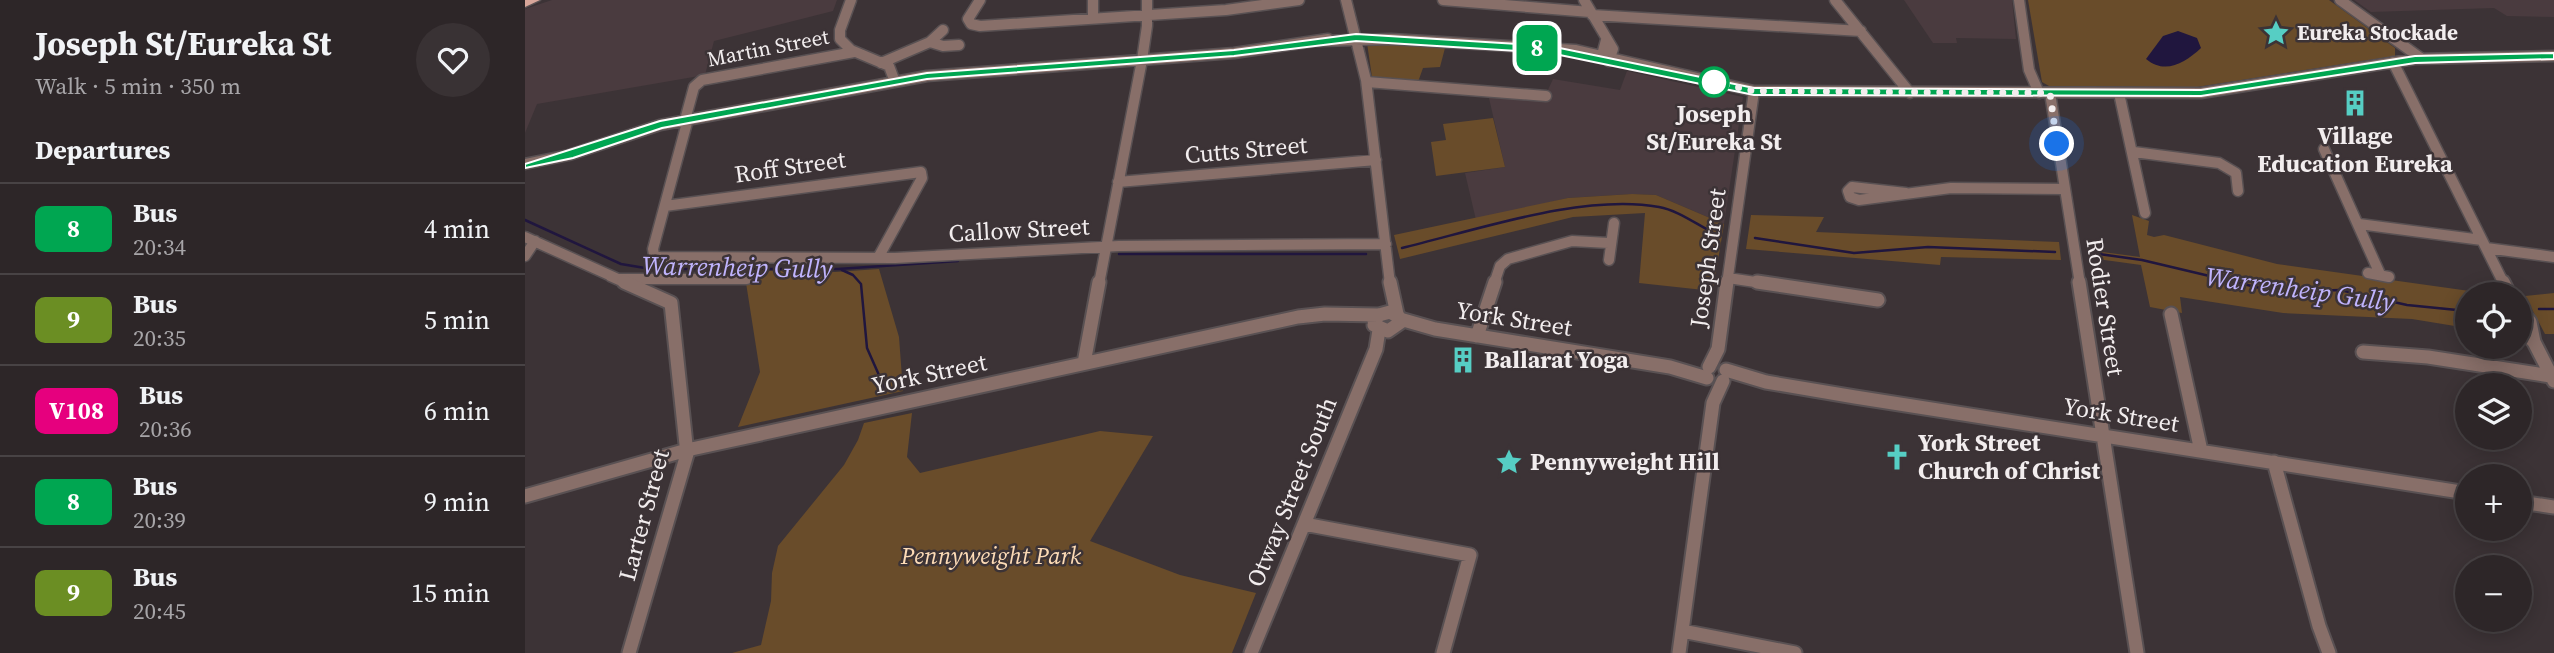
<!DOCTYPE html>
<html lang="en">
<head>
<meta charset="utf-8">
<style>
	body { margin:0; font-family:"Source Serif 4",serif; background:#393234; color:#f1f3f6; height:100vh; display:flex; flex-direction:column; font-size:26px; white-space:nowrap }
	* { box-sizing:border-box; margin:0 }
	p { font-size:23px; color:#a7a5a8 }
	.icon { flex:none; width:38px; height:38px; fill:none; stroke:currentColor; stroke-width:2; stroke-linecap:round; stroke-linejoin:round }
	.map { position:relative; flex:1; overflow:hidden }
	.details { display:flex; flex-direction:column; background:#2d2628; width:525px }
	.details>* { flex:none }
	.badge { padding:0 14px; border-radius:10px; font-size:24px; line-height:46px }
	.tools { position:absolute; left:1930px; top:282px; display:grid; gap:14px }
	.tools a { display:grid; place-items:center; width:77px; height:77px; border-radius:50%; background:#2d2628; box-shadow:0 4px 18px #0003,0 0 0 2px #484345; font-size:35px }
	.you { position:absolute; width:35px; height:35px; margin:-18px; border:5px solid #fff; border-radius:50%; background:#1a73e8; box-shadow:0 0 0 10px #1a73e833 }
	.map>.badge { position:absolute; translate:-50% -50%; box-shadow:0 0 0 4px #fff }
	h2 { padding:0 35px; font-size:26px; line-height:63px }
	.round { display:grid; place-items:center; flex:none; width:74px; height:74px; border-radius:37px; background:#393234 }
	.summary { display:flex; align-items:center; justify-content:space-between; height:119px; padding:0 35px }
	h1 { font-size:33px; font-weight:700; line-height:52px }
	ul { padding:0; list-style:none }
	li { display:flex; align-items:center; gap:21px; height:91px; padding:0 35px; border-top:2px solid #484345 }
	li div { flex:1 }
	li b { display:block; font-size:26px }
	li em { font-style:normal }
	li .badge { min-width:77px; font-weight:700; text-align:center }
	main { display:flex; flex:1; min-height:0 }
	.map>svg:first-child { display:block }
	.built { fill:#4a3b3f }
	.green { fill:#694c2a }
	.water { fill:#20163e }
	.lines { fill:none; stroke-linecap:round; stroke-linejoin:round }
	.stream { stroke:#20163e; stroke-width:2.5 }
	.minor-far1-casing { stroke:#595153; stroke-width:13 }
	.minor-casing { stroke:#595153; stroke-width:17 }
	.major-casing { stroke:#595153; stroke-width:3 }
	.minor-far1 { stroke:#886f69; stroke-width:10 }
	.minor { stroke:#886f69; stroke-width:13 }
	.major { fill:#d8a69a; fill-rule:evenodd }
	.line { fill:#00a651; stroke:#fff; stroke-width:2 }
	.walk { stroke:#f2edee; stroke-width:7; stroke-dasharray:0 12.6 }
	.stop-dot { fill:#fff; stroke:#00a651; stroke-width:3.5 }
	.labels { text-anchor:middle; stroke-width:5; stroke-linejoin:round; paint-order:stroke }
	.far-poi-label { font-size:21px; font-weight:bold; fill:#f2edee; stroke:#3c3336; text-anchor:start }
	.far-street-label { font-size:21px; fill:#f2edee; stroke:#3c3336 }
	.stop-label { font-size:24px; font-weight:bold; fill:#f2edee; stroke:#3c3336 }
	.poi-label { font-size:24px; font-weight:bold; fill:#f2edee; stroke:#3c3336; text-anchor:start }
	.street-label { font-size:24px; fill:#f2edee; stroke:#3c3336 }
	.park-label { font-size:24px; font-style:italic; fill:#fddbb6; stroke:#3c3336 }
	.water-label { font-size:26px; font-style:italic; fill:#c0b4fd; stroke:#3c3336 }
</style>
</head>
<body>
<main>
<section class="details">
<div class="summary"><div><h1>Joseph St/Eureka St</h1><p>Walk · 5 min · 350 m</p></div><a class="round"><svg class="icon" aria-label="heart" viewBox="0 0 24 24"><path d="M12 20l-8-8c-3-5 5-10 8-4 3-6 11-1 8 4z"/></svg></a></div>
<h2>Departures</h2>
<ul>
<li><span class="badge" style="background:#00a651;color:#fff">8</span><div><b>Bus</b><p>20:34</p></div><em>4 min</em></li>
<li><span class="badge" style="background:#6b8e23;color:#fff">9</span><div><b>Bus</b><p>20:35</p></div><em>5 min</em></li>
<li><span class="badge" style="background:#e6007e;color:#fff">V108</span><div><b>Bus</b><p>20:36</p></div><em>6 min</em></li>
<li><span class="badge" style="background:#00a651;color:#fff">8</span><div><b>Bus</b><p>20:39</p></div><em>9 min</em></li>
<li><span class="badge" style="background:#6b8e23;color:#fff">9</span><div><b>Bus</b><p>20:45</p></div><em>15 min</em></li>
</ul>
</section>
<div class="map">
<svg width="2029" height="653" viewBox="0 0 2029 653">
	<rect width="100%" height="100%" fill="#3c3336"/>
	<path class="built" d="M27,0H312L308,11L189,41L180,75L12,104L0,133V9Z
		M1379,0H1487L1491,39L1431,38L1432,43H1408Z
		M1829,0H2029V17L1982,16L1969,8L1846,12Z
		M1102,71L1218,97L1199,224L1131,195L1107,194L1043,198L951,220L940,173L980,167L963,94L1022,92L1028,79L1095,90Z"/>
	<path class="green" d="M1503,0H1804L1870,48V56L1672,87L1524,86L1517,82Z
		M842,43L920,48L915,67L898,68L893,82L847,77Z
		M968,118L980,167L911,176L906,142L921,140L918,124Z
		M1107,194L1131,195L1199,224L1188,291L1114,283L1120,213L1048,217L875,259L869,235L1043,198Z
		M1226,215L1299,217L1291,232L1534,242L1536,260L1416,257L1415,265L1221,249Z
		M1607,215L1624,221L1622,235L1629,237L1639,235L1752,264L1966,294H1942V328L1887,319L1758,313L1655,297L1657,313L1625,307L1616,265L1565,258L1563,250L1615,257Z
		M354,269L374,337L378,391L213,427L235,372L219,270L310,272Z
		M2029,293V334H2020L2000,296Z
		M387,413L382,457L395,473L575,431L628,436L565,541L655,575L731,593L707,653H207L236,645L246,601L247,573L253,546L319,465L333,440L339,423Z"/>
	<path class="water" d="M1653,31L1672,38L1676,48C1660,63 1640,75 1621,59L1638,36Z"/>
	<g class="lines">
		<path class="stream" d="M0,220L96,264L126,269H313L433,261
			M1230,238L1329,253L1403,247L1530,252
			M877,248C952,230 1059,193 1134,207C1152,210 1171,224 1187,232
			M1567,253L1617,260L1752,292L1815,290L1882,305L1942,311
			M594,254H841
			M317,270L328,275L336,284L342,348L361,391
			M2014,309H2029"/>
		<g class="minor-far1-casing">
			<path id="minor-far1" d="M326,0L315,30V39L326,50L364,66L370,82
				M455,0L443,19L446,24L455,26L701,10L774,0
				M568,0V18
				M821,0L841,80L865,284
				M918,0L1065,12
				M1059,0L1088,49L1084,61L1077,55L1081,40
				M1310,0L1385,93
				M1494,0L1504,70L1514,93
				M1815,0L1897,59
				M1067,15L1336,31
				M795,41L866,39L1051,50L1229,91L1676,93L1890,59L2029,56
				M405,42L418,46L434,45
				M1868,62L1979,284
				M356,63L405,42L418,30
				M842,82L1021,96
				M1525,93L1555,284
				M1594,93L1620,213
				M163,119L128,249L129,255L134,257L370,258L594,246L861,244
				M160,120L169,87L177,80L329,52
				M1799,149L1855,274
				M1609,152L1694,163L1711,173L1713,191
				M0,164L44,155L135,125L402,76L709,53L803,39
				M593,182L851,160
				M1381,193L1327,187L1323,191L1325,197L1334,200L1426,188L1539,189
				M140,206L396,172L397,178L353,258
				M1834,224L1957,240
				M0,237L93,279H222
				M1961,248L2029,257
				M0,256L10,241
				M1084,260L1089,223
				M1843,273L1864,277
				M85,276L103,284
				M1203,278L1244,284
				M574,284L617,60L622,26V0
				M969,284L975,266L983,259L1047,241L1084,243
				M1202,284L1229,91"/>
		</g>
		<g class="minor-casing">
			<path id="minor" d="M99,282L146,303L162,454L104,653
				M865,282L872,314
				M1232,282L1353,300
				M1554,282L1612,653
				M1978,282L1984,294
				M1995,309L2005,322L2009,342
				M1646,314L1676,451
				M875,319L910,329L1145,367L1182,378
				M849,321L854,315L865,312L874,317L876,322L863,331L849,325
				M1995,327L2009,342L2029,381
				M952,336L970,282
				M1838,352L1903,357L2026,376
				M559,363L574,282
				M1184,367L1193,349L1202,282
				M1201,370L1241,382L1330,397L1942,493
				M1749,462L1794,626L1804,653
				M0,496L162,450L773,317L800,314L853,315
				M1995,502L2029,507
				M779,524L945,555L918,653
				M1157,631L1270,653
				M726,653L851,349L854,330
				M1154,653L1188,403L1198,381"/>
		</g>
		<g class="major-casing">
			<path id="major" d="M0,0H15L0,7Z"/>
		</g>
		<use href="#minor-far1" class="minor-far1"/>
		<use href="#minor" class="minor"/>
		<use href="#major" class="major"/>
	</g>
	<path class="line" d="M831,34L1025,46L1229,88L1676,90L1890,56L2029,53V59L1890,63L1676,96L1229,95L1025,53L831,41L709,56L402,79L137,128L48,158L0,168V164L135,121L402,73L709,50Z"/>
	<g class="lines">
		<path class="walk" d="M1189,82L1229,91L1525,93L1532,144"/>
	</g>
	<defs>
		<g id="sight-bare" transform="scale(2.1)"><path d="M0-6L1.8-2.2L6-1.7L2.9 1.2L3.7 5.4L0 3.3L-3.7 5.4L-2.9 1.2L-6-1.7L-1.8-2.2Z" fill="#56cec4" stroke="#3c3336" stroke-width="2.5" paint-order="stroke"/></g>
		<g id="building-bare" transform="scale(2.1)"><path d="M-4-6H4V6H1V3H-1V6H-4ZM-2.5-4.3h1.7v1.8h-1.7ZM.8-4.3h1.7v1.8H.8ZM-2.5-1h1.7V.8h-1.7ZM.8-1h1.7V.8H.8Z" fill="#56cec4" stroke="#3c3336" stroke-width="2.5" paint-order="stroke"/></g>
		<g id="church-bare" transform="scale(2.1)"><path d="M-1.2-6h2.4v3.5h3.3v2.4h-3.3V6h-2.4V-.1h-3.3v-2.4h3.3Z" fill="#56cec4" stroke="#3c3336" stroke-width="2.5" paint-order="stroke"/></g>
	</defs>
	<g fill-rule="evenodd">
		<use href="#sight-bare" x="1751" y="33"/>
		<use href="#building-bare" x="1830" y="103"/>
		<use href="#building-bare" x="938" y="360"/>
		<use href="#church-bare" x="1372" y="457"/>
		<use href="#sight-bare" x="984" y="462"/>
	</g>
	<circle class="stop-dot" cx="1189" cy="82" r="14"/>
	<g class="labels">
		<g class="far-poi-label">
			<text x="1772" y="40">Eureka Stockade</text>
		</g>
		<g class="far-street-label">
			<text transform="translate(243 48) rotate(-11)" y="7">Martin Street</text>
		</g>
		<g class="stop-label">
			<text x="1189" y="122">Joseph<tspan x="1189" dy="28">St/Eureka St</tspan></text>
		</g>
		<g class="poi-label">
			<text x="1830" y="144" text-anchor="middle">Village<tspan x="1830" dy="28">Education Eureka</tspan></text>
			<text x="959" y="368">Ballarat Yoga</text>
			<text x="1393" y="451">York Street<tspan x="1393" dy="28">Church of Christ</tspan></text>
			<text x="1005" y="470">Pennyweight Hill</text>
		</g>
		<g class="street-label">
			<text transform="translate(721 150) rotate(-5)" y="8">Cutts Street</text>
			<text transform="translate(265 167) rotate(-8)" y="8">Roff Street</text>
			<text transform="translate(494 230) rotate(-3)" y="8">Callow Street</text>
			<text transform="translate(1183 258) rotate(-82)" y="8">Joseph Street</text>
			<text transform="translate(1580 307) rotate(81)" y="8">Rodier Street</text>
			<text transform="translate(989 319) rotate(9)" y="8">York Street</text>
			<text transform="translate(404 374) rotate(-12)" y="8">York Street</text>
			<text transform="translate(1596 415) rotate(9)" y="8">York Street</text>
			<text transform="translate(767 492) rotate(-68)" y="8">Otway Street South</text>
			<text transform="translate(119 515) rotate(-75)" y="8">Larter Street</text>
		</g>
		<g class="park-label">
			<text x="466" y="564">Pennyweight Park</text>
		</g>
		<g class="water-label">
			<text transform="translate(212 267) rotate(1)" y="9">Warrenheip Gully</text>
			<text transform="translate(1775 289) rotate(8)" y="9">Warrenheip Gully</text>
		</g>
	</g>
</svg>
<div class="tools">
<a><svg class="icon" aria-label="locate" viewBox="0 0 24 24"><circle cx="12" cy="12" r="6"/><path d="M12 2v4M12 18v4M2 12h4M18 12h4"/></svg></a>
<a><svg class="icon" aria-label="layers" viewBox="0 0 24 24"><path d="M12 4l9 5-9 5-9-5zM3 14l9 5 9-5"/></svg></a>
<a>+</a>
<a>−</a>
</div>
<div class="you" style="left:1532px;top:144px"></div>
<b class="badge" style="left:1012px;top:48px;background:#00a651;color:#fff">8</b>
</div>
</main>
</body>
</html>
